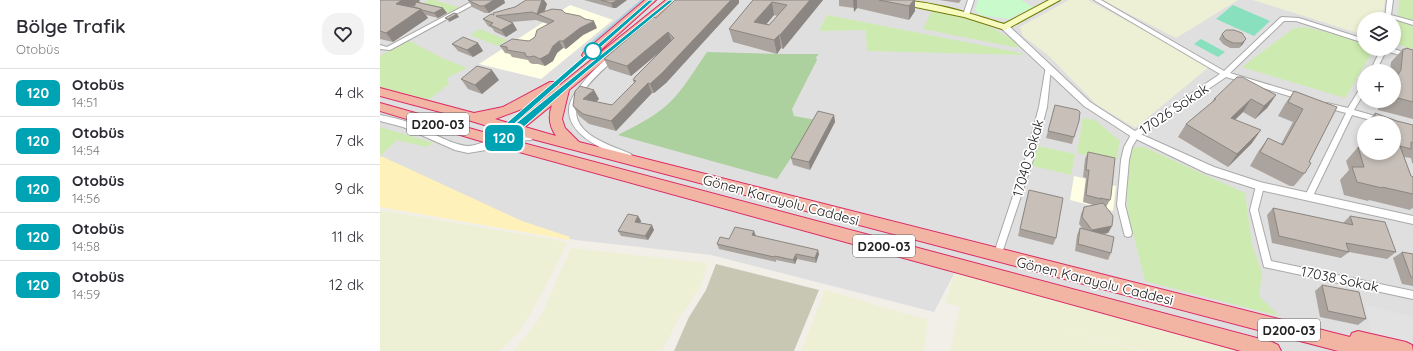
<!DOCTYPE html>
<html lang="tr">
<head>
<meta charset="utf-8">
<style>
	body { margin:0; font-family:Quicksand,sans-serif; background:#f2f2f3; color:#2b2b33; height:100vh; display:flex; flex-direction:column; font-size:15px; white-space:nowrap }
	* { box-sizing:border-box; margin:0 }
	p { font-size:13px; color:#7c7c81 }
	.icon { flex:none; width:22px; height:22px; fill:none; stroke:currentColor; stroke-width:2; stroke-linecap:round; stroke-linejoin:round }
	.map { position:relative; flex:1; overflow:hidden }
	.panel { display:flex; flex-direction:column; background:#fff; width:380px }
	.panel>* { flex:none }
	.badge { padding:0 8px; border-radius:6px; font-size:14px; line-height:26px }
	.tools { position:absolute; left:977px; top:12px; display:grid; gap:8px }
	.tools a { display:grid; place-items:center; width:44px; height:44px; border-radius:50%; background:#fff; box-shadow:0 2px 6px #0003; font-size:20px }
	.map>.badge { position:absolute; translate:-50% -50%; box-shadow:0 0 0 2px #fff }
	.round { display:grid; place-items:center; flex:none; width:42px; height:42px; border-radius:16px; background:#f2f2f3 }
	.head { display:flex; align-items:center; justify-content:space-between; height:68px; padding:0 16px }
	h1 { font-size:19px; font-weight:600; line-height:30px }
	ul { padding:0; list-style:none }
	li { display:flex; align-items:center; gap:12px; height:48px; padding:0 16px; border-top:1px solid #e1e1e2 }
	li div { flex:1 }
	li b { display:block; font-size:15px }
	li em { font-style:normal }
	li .badge { min-width:44px; font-weight:700; text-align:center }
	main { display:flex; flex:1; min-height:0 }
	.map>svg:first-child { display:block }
	.residential { fill:#e0dfdf; fill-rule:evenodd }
	.education { fill:#ffffe5 }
	.construction { fill:#c7c7b4 }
	.farmland { fill:#eef0d5 }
	.grass { fill:#cdebb0 }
	.forest { fill:#add19e }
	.sand { fill:#fff1ba }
	.park { fill:#c8facc }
	.pitch { fill:#88e0be }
	.parking { fill:#e2e2e2 }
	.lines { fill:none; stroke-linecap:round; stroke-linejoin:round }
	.stream { stroke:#aad3df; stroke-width:2 }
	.minor-casing { stroke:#a9a9a9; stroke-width:2 }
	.tertiary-casing { stroke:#a9a9a9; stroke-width:2 }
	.secondary-casing { stroke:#707d05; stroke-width:2 }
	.trunk-casing { stroke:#dc2a67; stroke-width:2 }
	.minor { fill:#fff; fill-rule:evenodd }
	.tertiary { fill:#fff; fill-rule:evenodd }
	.secondary { fill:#f7fabf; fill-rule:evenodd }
	.trunk { fill:#f2b4a3; fill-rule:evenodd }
	.wall { fill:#aba49e; fill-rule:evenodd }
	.shaded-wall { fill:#8b8681 }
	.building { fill:#c7bfb8; stroke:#8b8681; fill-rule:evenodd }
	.line { fill:#00a3b4; stroke:#fff }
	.stop-dot { fill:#fff; stroke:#00a3b4; stroke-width:2 }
	.labels { text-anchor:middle; stroke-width:3.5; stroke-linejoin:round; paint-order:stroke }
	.shield { fill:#fff; stroke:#646464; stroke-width:1 }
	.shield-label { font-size:13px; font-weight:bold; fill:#222 }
	.street-label { font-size:14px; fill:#222; stroke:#fff }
</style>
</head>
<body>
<main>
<section class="panel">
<div class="head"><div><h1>Bölge Trafik</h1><p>Otobüs</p></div><a class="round"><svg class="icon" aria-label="heart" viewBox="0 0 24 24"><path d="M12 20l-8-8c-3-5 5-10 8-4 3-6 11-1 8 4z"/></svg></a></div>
<ul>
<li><span class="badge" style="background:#00a3b4;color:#fff">120</span><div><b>Otobüs</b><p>14:51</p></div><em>4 dk</em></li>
<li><span class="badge" style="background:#00a3b4;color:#fff">120</span><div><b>Otobüs</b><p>14:54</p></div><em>7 dk</em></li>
<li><span class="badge" style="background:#00a3b4;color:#fff">120</span><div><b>Otobüs</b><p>14:56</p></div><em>9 dk</em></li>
<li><span class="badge" style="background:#00a3b4;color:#fff">120</span><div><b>Otobüs</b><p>14:58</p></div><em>11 dk</em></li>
<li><span class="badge" style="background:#00a3b4;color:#fff">120</span><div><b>Otobüs</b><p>14:59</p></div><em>12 dk</em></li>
</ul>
</section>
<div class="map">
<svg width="1033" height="351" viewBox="0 0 1033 351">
	<rect width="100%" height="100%" fill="#f2efe9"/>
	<path class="residential" d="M0,0H1033V351H856L575,272L554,312L331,255L196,240L0,205ZM984,19H1014V49H984ZM984,71H1014V101H984ZM984,123H1014V153H984Z"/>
	<path class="education" d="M190,5L233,20L161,79L99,64Z
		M694,176L736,186L733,211L690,200Z"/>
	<path class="construction" d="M336,264L439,290L414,351H294L309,317L326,290Z"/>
	<path class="farmland" d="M689,0H708L827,64L829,67L755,128L716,104L668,55L643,36L640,27Z
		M722,0H858L796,38Z
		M873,0H1005L1002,19H984V35Z
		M0,210L188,242L160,297L139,332L120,351H0Z
		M191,248L328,263L321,286L299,318L282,351H133L151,330L162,314Z
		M575,272L856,351H767L681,330L763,351H570L580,306L565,303Z
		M445,290L548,320L544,351H421Z"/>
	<path class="grass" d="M49,0H54L81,8L69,13L40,5Z
		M1019,0H1033V21L1018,17Z
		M552,11C587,19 613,23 641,47H633L543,29Z
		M447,15L631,51L646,55L487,51L486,30L439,31Z
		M1017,21L1033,25V49L1016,44Z
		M926,27L984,42V49H994L965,98L862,67L914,28Z
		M100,29L127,40L118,46L90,35Z
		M28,40L62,58L87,68L67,78L69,84L48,100L0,87V56Z
		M703,118L715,120L740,141L736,161L697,153Z
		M0,127L54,143L46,147L17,140L0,156Z
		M658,146L695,154L691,175L653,166Z
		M758,147H764L865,193L872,244L882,273L879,296L899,316L765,281L748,213L747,199L750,156L753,148Z"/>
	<path class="forest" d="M327,52L401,54H439L436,57L437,60L412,109L414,116L436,120L397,179L238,135C255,126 274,117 288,104C304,89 315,69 327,52Z"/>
	<path class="sand" d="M1,156L142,221L190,237L189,240L0,207V157Z"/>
	<path class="park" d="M598,0H641L653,7L629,19L600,15L595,10Z"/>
	<path class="pitch" d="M853,5L890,21L874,36L836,19Z
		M821,39L845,52L838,57L814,44Z"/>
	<path class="parking" d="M985,305L1033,317V343L991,332Z"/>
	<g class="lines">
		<path class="stream" d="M203,50L262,0"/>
		<g class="minor-casing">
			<path id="minor" d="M95,0H102L10,50L0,49V45L7,47Z
				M588,0H594L589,15L586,17L583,15Z
				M714,0H721L844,71L900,18L902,17L919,18L984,39V43L916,21H904L850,73L923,95L925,97L923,99H919L846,77L758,137L752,147L749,160L745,205L752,233L751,236L748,237L745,236L744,233L737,205L741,160L744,147L752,133L840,74Z
				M1007,0H1013L1011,15L1033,21V25L1014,19H1005Z
				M1001,49H1014L1033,55V59L1006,51L996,71H990Z
				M235,54L238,56L237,57C217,75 175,108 209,134C221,143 237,148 251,154L252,156L248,159C228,152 190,137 189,112C188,100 198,89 205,80C212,72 226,57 235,54Z
				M666,66H668L671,68L667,107L653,160L623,250L620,251L617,250L616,247L645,160L659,107Z
				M982,85H984V93L974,110L1013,121L1014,123H1001L972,115L931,200H925L924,198L966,113L944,107L943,105L947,103L968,108Z
				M880,183L883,184L884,186L878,210L891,261L1033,291V299L884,267L870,210L876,186L877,184Z"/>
		</g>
		<g class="tertiary-casing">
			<path id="tertiary" d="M622,25H628L710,102L758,133L834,167L880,182L1033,216V224L880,190L826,173L752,137L704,106L622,29Z
				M0,115C10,117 20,119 30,123C47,129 70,145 88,146C102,146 146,123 156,137L151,140L132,141L106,150L88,153L75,150L23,127L0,121Z"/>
		</g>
		<g class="secondary-casing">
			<path id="secondary" d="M512,0C550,0 588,13 624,24L669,0H680L625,30L584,17L516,3Z"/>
		</g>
		<g class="trunk-casing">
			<path id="trunk" d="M265,0H276L212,58H204L202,55L204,52Z
				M286,0H297L189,90L182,119L185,128L199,142L970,337L972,333L978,331L1026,342L1032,345L1033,351H958L137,135L129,139L124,137L122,134L124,131L68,114L0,96V88L94,113L123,107L170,82H178L180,85ZM171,92L132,124L115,119L142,109ZM172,105C168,116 169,126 176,136L145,127Z
				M0,103L117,136L892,342L898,345L901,351H861L117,146L0,111Z"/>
		</g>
		<use href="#minor" class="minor"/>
		<use href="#tertiary" class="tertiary"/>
		<use href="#secondary" class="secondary"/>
		<use href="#trunk" class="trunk"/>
	</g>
	<path class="wall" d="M0,0L40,1L38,2L63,8L67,13L58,18L46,15L48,18L13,42L0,39Z
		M88,0H124L125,3L109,13H105L92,7Z
		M146,0H164L167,4L164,12L185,13L217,28L203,35L186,49L183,48L177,53L173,61L165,66L158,64H153L150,63L148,60L132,57L130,54L125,53L120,46L149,41L155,37L168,24L156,20L131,22L133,23L137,30L126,37L115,32L112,28L108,26L103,19L135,7Z
		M204,0H247L236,8H233Z
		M373,0H443L413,37L403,49L401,48L397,54L353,42L349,29ZM394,15L397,16L389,25H386Z
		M459,0H535V11L529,20L477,8L474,12V8L459,6Z
		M559,0H581L579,3Z
		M359,3L286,83L274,93H272L236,131L209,124L199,116L193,106L219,99L216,102L232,105L254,83L253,80L286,46L251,76L229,69L224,59L276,18Z
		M862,33L863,44L859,48H850L843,44L839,39L842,34Z
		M98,43L103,51L93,57L78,51L72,44Z
		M1026,48L1033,50V119L998,110V107L997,106V101H1014V71H1010L1011,62L1023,49H1025Z
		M81,79L119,80L102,94L88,89Z
		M914,91L957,107L929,162L925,173L914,186H910L870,166L878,152L888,138L901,144L913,122L898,116L905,104Z
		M896,95L887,108L875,119L863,112L855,120L872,143L848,167L798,137L806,124L832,102L834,99Z
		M675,105L694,137L692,144L666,138Z
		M995,113L1017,121L1033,125V164L1032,163L1031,158L1024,157L1031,176L1033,177V209L1032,208L1030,210L989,200L988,201L964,195L960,180L969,170L966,161L978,147L983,148V146L982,145L981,135L983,133V126L984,125V153H1014V123H986Z
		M454,115L455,122L430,170L413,165L411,158Z
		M708,152L730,200L726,207L732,226L728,233L722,234L731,253L728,260L695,251L697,235L700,228L703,229L699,224L701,214L704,207L713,205L703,202L706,178L703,177L705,159Z
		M649,190L676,238L673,245L638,236Z
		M893,208L963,223L970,216L1016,252L1007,259L969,252L961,258L892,243L887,215Z
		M258,216L261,221L260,223L274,230L268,240L241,236L238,231Z
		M374,231L375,236L439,254L436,263L417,259L415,264L396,260V262L339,249L337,244L349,239Z
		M1022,252L1033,254V286L1022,284L1013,258Z
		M942,285L986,319L978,325L940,317L935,291Z"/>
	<path class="shaded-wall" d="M22,0H39L40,1L23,13L16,4Z
		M114,0H124L125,3L109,13L104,6Z
		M162,0H164L167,4L163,16L157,14Z
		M237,0H247L236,8H233L231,3Z
		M351,0H359V3L286,83L274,93L270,84Z
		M430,0H443L403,49L400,35Z
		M473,0H477V8L474,12Z
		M534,0H535V11L529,20V6Z
		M392,2L394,15L377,35L374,22Z
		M63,8L67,13L58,18L54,13Z
		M41,9L48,18L13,42L6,33Z
		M77,14L79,17L69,22L68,19Z
		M214,21L217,28L203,35L186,49L183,41L200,28Z
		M133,23L137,30L126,37L121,30Z
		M288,32L292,42L251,76L247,66Z
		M399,35L401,48L397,54L394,40Z
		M866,39L863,44L859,48L862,43Z
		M179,41L183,48L177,53L173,61L165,66L160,59L173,46Z
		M98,43L103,51L93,57L87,50Z
		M112,70L119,80L102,94L95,85Z
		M268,83L272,93L236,131L231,121Z
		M214,90L219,99L209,109L203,99Z
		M896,95L887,108L875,119L884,106Z
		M871,99L863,112L843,131L851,118Z
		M454,115L455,122L430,170L429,162Z
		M881,130L872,143L848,167L857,154Z
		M258,216L261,221L258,227L255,222Z
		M272,225L274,230L268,240L265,236Z
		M732,226L728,233L709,236L712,230Z
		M374,231L376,236L373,240L372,235Z
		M438,250L439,254L436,263L435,258Z
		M416,254L417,259L415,264L413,260Z"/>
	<path class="building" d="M0,0H22L16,4L41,9L6,33L0,31Z
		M88,0H114L104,6H100Z
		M146,0H162L157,14L172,9L182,10L185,13L200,16L205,19L214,21L200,28L183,41H179L173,46L169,54L160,59L154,56L149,57L146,56L145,53L127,50V47L120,46L132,39L149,41L155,37L157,30L174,21L152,12L116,16L133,23L121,30L110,25L113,23L103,19L111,14L114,15L113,13L135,7Z
		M221,0H237L234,2L231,3Z
		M295,0H351L282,73L270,84L268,83L231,121L203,114L193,106L195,91L200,86L214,90L203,99L232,105L256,81L253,80L255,77L294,38L288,32L247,66L224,59L273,17L276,18Z
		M373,0H430L400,35H399L394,40L349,29ZM392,2L407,5L389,25L374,22Z
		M499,0H534L529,6Z
		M36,2L63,8L54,13L42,10L41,9L34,7Z
		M74,13L77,14L68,19L65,18Z
		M846,30H854L862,33L866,39L862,43H853L845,39L842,34Z
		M83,37L98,43L87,50L72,44Z
		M1026,48L1033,50V102L1014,97V75L1017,76L1021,70L1023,49H1026Z
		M97,66L112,70L95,85L81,79Z
		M857,77H862L896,95L884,106L871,99L851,118L881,130L857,154L806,124L836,99H834Z
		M914,91L957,107L929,162L931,163L925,173H922L880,152L888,138L903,145L923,109L908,102Z
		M675,105L698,110L700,112L699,121L694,137L668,131Z
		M438,111L454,115L429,162L411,158Z
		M995,113L1017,121L1033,125V143L1031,142V149L1020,146L1031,176L1033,177V194L1002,187V188L977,182L972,167H984L978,147L984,148V153H1014V123H993V121L995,120Z
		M708,152L735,158L731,196L730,200L720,198L721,199L706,195L709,170H706Z
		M649,190L683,198L676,238L640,229Z
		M723,203L733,216L732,226L712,230L702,217L704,207Z
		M893,208L973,225L970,216L1005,222L1016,252L966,243L969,252L899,236Z
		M248,214L258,216L255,222L272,225L265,236L238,231Z
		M355,227L374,231L372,235L438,250L435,258L416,254L413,260L395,256L394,257L337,244L340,237L349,239Z
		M700,228L734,237L731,253L698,244Z
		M1022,252L1033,254V278L1031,277Z
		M942,285L979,292L986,319L948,311Z"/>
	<path class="line" d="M269,0H274L125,132L289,0H294L205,73L138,132L120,143H114L113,141L117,133L123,126Z"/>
	<circle class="stop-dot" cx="213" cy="51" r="8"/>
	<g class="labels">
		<g class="shield">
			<rect x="27" y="113" width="62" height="22" rx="3"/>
			<rect x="473" y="235" width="62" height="22" rx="3"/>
			<rect x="878" y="319" width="62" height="22" rx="3"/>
		</g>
		<g class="shield-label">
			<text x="58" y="129">D200-03</text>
			<text x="504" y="251">D200-03</text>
			<text x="909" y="335">D200-03</text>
		</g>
		<g class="street-label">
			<text transform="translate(794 109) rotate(-34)" y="5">17026 Sokak</text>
			<text transform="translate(648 158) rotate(-74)" y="5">17040 Sokak</text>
			<text transform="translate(401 200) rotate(15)" y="5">Gönen Karayolu Caddesi</text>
			<text transform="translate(960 279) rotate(12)" y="5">17038 Sokak</text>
			<text transform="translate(715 281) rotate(14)" y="5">Gönen Karayolu Caddesi</text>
		</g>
	</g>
</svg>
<div class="tools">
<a><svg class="icon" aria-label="layers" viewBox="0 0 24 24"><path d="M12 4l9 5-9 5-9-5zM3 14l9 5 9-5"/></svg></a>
<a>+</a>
<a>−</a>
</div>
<b class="badge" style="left:124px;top:138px;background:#00a3b4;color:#fff">120</b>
</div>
</main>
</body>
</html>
